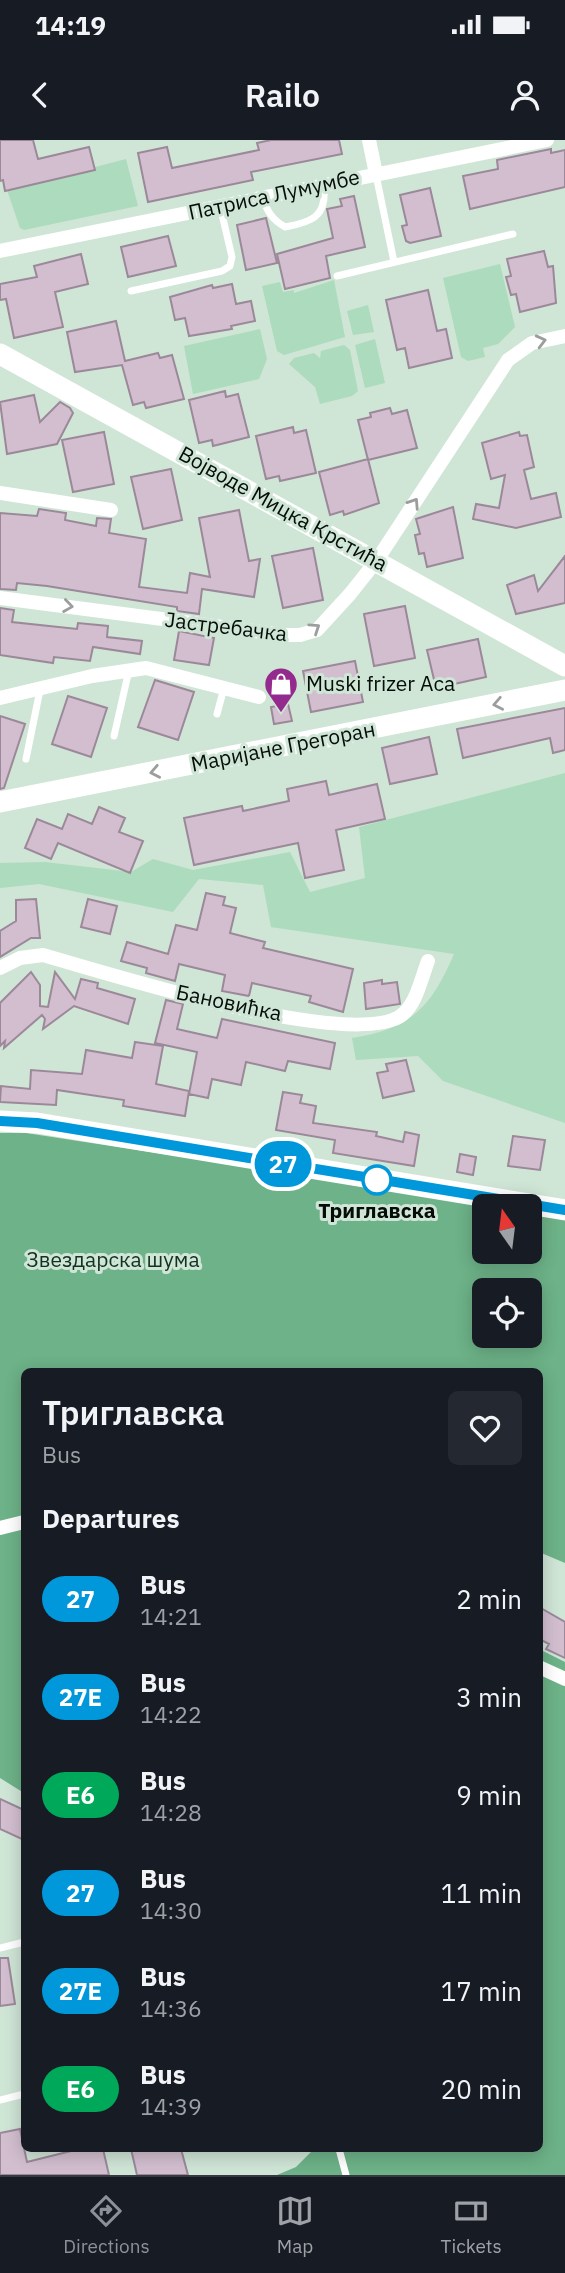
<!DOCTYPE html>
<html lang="en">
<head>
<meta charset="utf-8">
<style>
	body { margin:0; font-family:"IBM Plex Sans",sans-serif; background:#242831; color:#f1f3f6; height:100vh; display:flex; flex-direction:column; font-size:26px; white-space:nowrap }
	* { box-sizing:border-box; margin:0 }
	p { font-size:23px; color:#9ea1a6 }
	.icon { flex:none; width:38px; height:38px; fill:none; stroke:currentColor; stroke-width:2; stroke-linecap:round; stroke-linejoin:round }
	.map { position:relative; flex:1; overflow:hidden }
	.drawer { position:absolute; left:21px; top:1228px; width:522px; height:784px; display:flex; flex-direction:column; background:#171b24; border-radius:10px; box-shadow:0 4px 18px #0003 }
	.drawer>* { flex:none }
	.badge { padding:0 14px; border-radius:23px; font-size:24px; line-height:46px }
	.needle { width:46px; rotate:346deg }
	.tools { position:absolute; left:472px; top:1054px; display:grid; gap:14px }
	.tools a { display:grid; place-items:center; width:70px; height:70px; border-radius:10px; background:#171b24; box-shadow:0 4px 18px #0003; font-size:35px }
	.map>.badge { position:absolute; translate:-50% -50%; box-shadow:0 0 0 4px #fff }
	h2 { padding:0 21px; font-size:26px; line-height:63px }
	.round { display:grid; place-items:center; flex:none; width:74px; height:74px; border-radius:10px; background:#242831 }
	.head { display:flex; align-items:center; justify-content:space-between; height:119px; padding:0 21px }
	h1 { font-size:33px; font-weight:600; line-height:52px }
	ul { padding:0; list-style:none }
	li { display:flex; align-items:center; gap:21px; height:98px; padding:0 21px }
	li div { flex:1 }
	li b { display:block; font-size:26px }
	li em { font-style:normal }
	li .badge { min-width:77px; font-weight:700; text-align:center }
	.status { display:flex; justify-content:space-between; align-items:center; height:49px; padding:0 35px; background:#171b24; direction:ltr }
	.status svg { height:19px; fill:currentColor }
	header { display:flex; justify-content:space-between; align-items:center; height:91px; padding:0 21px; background:#171b24; font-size:32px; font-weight:600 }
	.tab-bar { display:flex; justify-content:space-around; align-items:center; height:98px; border-top:2px solid #363941; background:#171b24; font-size:19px; color:#9ea1a6 }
	.tab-bar a { display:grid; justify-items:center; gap:4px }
	.tab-bar .active { color:#8c9099 }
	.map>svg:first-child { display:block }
	.green { fill:#addbbd }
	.forest { fill:#6db288; fill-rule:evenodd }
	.building { fill:#d2becf; stroke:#9b8999; stroke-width:2 }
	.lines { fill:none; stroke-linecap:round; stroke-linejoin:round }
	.lane { stroke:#fff; stroke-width:7 }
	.street { stroke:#fff; stroke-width:14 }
	.secondary { stroke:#fff; stroke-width:21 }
	.oneway { stroke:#9b9e9d }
	.line-casing { stroke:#fff; stroke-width:16 }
	.line { stroke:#0098da; stroke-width:10 }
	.stop-dot { fill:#fff; stroke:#0098da; stroke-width:3.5 }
	.labels { text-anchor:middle; stroke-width:6; stroke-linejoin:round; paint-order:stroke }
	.street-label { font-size:21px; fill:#060d09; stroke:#cfe5d6 }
	.poi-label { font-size:21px; fill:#060d09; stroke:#cfe5d6; text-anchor:start }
	.stop-label { font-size:21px; font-weight:bold; fill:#060d09; stroke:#cfe5d6 }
	.park-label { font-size:21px; fill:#133120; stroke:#cfe5d6 }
</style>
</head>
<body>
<div class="status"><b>14:19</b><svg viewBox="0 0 49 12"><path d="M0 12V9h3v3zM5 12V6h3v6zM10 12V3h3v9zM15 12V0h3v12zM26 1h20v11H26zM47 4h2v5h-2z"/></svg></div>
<header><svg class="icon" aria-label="back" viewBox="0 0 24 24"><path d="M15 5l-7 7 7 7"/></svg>Railo<svg class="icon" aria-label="person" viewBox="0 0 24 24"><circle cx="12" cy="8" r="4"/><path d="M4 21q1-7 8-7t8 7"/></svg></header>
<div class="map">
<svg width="565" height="2035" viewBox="0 0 565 2035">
	<rect width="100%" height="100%" fill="#cfe5d6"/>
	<path class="green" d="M126,19L138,66L24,90L20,88L7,50Z
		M500,124L515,187L498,204L483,208L485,217L468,221L461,217L443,138Z
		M334,140L345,197L284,215L277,211L262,146L280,142L283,152L294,150V153Z
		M368,165L374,192L353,195L347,171Z
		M260,189L267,219L259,239L193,254L184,206Z
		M375,199L385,243L365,248L355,205Z
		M344,205L350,210L358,251L352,256L320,264L315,247L289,224L294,218L314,213L320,218L321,211Z
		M565,633V983L443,941L418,916L356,920L352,898C410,889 431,868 454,814L271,787L263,745L199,739L173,772L39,744L0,748V723L45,722L131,732L153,719L193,730L290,712L310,752L365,738L359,687Z"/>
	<path class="forest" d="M0,993H26L501,1066H485V1111H530V1070L565,1076V1423L539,1412V1232H24V1653L0,1638ZM485,1150H530V1195H485Z
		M539,1509L565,1522V2035H277L296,2027L314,2009H539Z"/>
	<path class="building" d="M0,0H33L38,19L89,7L95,30L5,51L3,40L0,41Z
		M271,0H339L342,14L251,32L253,40L148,62L138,13L167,7L172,28L259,10L257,3Z
		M551,9V13L565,10V47L470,69L463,36L498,29L497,20Z
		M430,48L441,96L410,103L406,101L402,86L407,85L400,55Z
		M354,56L365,107L326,116L330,138L285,149L277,114L333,98L327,69L342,66L340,59Z
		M266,78L277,123L246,130L237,85Z
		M168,96L176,126L128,137L121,107Z
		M544,111L548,127L553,126L556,163L520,172L516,154L511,155L506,137L511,136L507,119Z
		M81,114L88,144L55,152L63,187L14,198L6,159L0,160V144L37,137L34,126Z
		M232,144L236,164L251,161L255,181L231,186L232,189L189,196L185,178L175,180L170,157L212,145L213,148Z
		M428,150L437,191L446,189L452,218L409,228L405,208L397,210L386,160Z
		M116,181L125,221L158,213L160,218L172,215L184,259L146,268L144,262L133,265L122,225L75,232L67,192Z
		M225,251L226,257L238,254L249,297L213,306L212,300L199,303L189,260Z
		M34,255L40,282L60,262L70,268L73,273L57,304L7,314L0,262Z
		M390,268L392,274L407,270L417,308L368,320L358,280L371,277L370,273Z
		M293,287L294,293L306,290L316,333L280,341L279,336L266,339L256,296Z
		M104,292L114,344L73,352L62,300Z
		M519,292L520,296L527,295L534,327L524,330L531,359L556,353L561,377L516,388L473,379L476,364L499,368L505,335L491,339L482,303Z
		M368,319L379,363L344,375L343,371L330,375L319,332Z
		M171,329L182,380L143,389L131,337Z
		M453,367L463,418L427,427L424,413L419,414L415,395L420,394L416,379Z
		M39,369L66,373L65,380L96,386L97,378L111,379L109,393L146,399L139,447L187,453L190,433L210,437L199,378L239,370L249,421L260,419L254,457L202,449L199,474L177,471V467L47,446L17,443L16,450L0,449V373L37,376Z
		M313,408L323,460L283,468L272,416Z
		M565,416V463L516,474L507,445L534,435L538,451Z
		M405,466L415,518L374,526L364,474Z
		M0,468L14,470L12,482L77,489L78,483L108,486L107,497L142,501L140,514L93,507L90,521L54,517L53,523L0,515Z
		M179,491L214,498L209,525L174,520Z
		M478,499L486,537L436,548L427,510Z
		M355,521L363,562L311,572L303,531Z
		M155,540L194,552L178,600L138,587Z
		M68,556L107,568L91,617L52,604Z
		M288,564L292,581L274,584L271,567Z
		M565,568V610L553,613L550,598L463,618L457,589Z
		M0,576L25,584L4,648L0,649Z
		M429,597L437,634L390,644L382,608Z
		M326,641L329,655L377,644L385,679L336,690L344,730L305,738L298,703L194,725L184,678L242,666L243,671L289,661L287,649Z
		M99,667L125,678L119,692L143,701L130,733L58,703L51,719L25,708L37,679L62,689L68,674L92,684Z
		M206,753L225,757L223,765L236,768L230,793L265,802L263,808L353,829L343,872L309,862L311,856L252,843L249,856L222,851L225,835L179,824L175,841L146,833L147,828L121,821L127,802L168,814L176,785L197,790Z
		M36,759L40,798H31L0,817V791L16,781V760Z
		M88,759L117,766L110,794L81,787Z
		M31,832L40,845V866L48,867L55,832L75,859L81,839L98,843L97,848L135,859L128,884L74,866L43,889L45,879L42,875L4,908L5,901L0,906V863Z
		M382,840V844L397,842L400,864L366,869L364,843Z
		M166,860L183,864L177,889L217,898L222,879L335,903L330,929L288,921L285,931L246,922L241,945L212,939L208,958L189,954L197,912L155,903Z
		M135,902L163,906L156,944L189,951L185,976L123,966L124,960L57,950L56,965L0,962L1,946L30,949L31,930L82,934L86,910L132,918Z
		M406,920L414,951L383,958L377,933L388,931L386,924Z
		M283,952L302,955L300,963L316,966L313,983L377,992L376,996L403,1002L405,992L419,995L414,1026L333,1013L335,1000L276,990Z
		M513,996L545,1000L540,1030L508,1026Z
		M460,1014L476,1017L473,1035L457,1032Z
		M539,1467L565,1482V1518L546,1509L549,1504L539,1499Z
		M0,1659L24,1670V1700L0,1689Z
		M0,1818H8L15,1864L0,1866Z
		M20,1989L27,2022L79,2009H103L109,2035H0V1993Z
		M131,2009H181L188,2035H137Z"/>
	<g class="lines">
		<path class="lane" d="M376,35L394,122
			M263,58C267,72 273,80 285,87C313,82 327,76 324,45
			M337,136L513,94
			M131,151L222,131L230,126L232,117L220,66
			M217,574L224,548
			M114,596L129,530
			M26,619L40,550
			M0,1808L24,1802
			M0,1960L24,1954
			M339,2009L346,2035"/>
		<path class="street" d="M369,0L376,34
			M0,111L547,0
			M0,353L111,370
			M0,458L285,495H300L317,490L350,454L377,420L508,220L532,203L565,196
			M0,558L92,536L146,528L259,557
			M0,828L20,818L43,815C110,834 343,908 399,877C416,867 421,839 428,821
			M0,1388L24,1382
			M539,1527L565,1539"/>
		<path class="secondary" d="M0,214L565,526
			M0,662L565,550
			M0,981L37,983L565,1070"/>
	</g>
	<defs><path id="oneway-chevron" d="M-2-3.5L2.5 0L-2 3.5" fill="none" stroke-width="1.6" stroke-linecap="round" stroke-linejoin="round" transform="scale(1.75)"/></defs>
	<g class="oneway">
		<use href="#oneway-chevron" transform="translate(541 201) rotate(-14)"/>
		<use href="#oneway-chevron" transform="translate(414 363) rotate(-57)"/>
		<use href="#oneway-chevron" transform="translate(68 466) rotate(8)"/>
		<use href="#oneway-chevron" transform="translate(315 488) rotate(-34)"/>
		<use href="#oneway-chevron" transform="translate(498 564) rotate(169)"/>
		<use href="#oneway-chevron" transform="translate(155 632) rotate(169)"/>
	</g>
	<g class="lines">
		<g class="line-casing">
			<path id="line" d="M0,981L37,983L565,1070"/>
		</g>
		<use href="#line" class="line"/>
	</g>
	<defs>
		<g id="shop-pin" transform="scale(1.75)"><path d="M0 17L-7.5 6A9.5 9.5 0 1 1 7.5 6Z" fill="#942a8d" stroke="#cfe5d6"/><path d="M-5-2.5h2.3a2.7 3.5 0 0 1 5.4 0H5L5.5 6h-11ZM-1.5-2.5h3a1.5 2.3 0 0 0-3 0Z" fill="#fff"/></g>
	</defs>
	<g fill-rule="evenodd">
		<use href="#shop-pin" x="281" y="544"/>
	</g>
	<circle class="stop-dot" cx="377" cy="1040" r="14"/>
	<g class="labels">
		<g class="street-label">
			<text transform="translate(274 55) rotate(-12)" y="7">Патриса Лумумбе</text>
			<text transform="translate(283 369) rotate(29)" y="7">Војводе Мицка Крстића</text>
			<text transform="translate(226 487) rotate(7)" y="7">Јастребачка</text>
			<text transform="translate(283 607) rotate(-11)" y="7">Маријане Грегоран</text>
			<text transform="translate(229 863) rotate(12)" y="7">Бановићка</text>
		</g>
		<g class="poi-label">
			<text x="306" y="551">Muski frizer Aca</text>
		</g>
		<g class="stop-label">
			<text x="377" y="1078">Триглавска</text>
		</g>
		<g class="park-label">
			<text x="113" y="1127">Звездарска шума</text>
		</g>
	</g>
</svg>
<div class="tools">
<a><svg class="needle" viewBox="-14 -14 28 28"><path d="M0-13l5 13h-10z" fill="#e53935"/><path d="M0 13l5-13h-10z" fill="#9ea1a6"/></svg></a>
<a><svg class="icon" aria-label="locate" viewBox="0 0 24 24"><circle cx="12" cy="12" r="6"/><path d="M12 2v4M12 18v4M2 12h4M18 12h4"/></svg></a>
</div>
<b class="badge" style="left:283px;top:1024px;background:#0098da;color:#fff">27</b>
<section class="drawer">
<div class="head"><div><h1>Триглавска</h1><p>Bus</p></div><a class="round"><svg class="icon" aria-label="heart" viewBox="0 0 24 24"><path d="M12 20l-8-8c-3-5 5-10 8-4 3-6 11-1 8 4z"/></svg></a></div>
<h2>Departures</h2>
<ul>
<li><span class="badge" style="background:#0098da;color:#fff">27</span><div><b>Bus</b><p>14:21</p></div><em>2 min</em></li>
<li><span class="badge" style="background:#0098da;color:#fff">27E</span><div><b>Bus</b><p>14:22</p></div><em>3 min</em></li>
<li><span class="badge" style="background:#00a859;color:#fff">E6</span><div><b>Bus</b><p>14:28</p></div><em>9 min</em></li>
<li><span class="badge" style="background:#0098da;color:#fff">27</span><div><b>Bus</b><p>14:30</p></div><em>11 min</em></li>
<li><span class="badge" style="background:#0098da;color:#fff">27E</span><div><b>Bus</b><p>14:36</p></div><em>17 min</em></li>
<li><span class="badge" style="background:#00a859;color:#fff">E6</span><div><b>Bus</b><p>14:39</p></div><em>20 min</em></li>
</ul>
</section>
</div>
<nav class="tab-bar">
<a class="active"><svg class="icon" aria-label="directions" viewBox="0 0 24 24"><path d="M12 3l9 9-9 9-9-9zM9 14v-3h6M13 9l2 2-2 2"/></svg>Directions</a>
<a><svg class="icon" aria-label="map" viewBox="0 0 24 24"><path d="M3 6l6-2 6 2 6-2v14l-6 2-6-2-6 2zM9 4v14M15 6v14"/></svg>Map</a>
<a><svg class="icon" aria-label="tickets" viewBox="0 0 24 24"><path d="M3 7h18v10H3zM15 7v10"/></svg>Tickets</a>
</nav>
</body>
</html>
